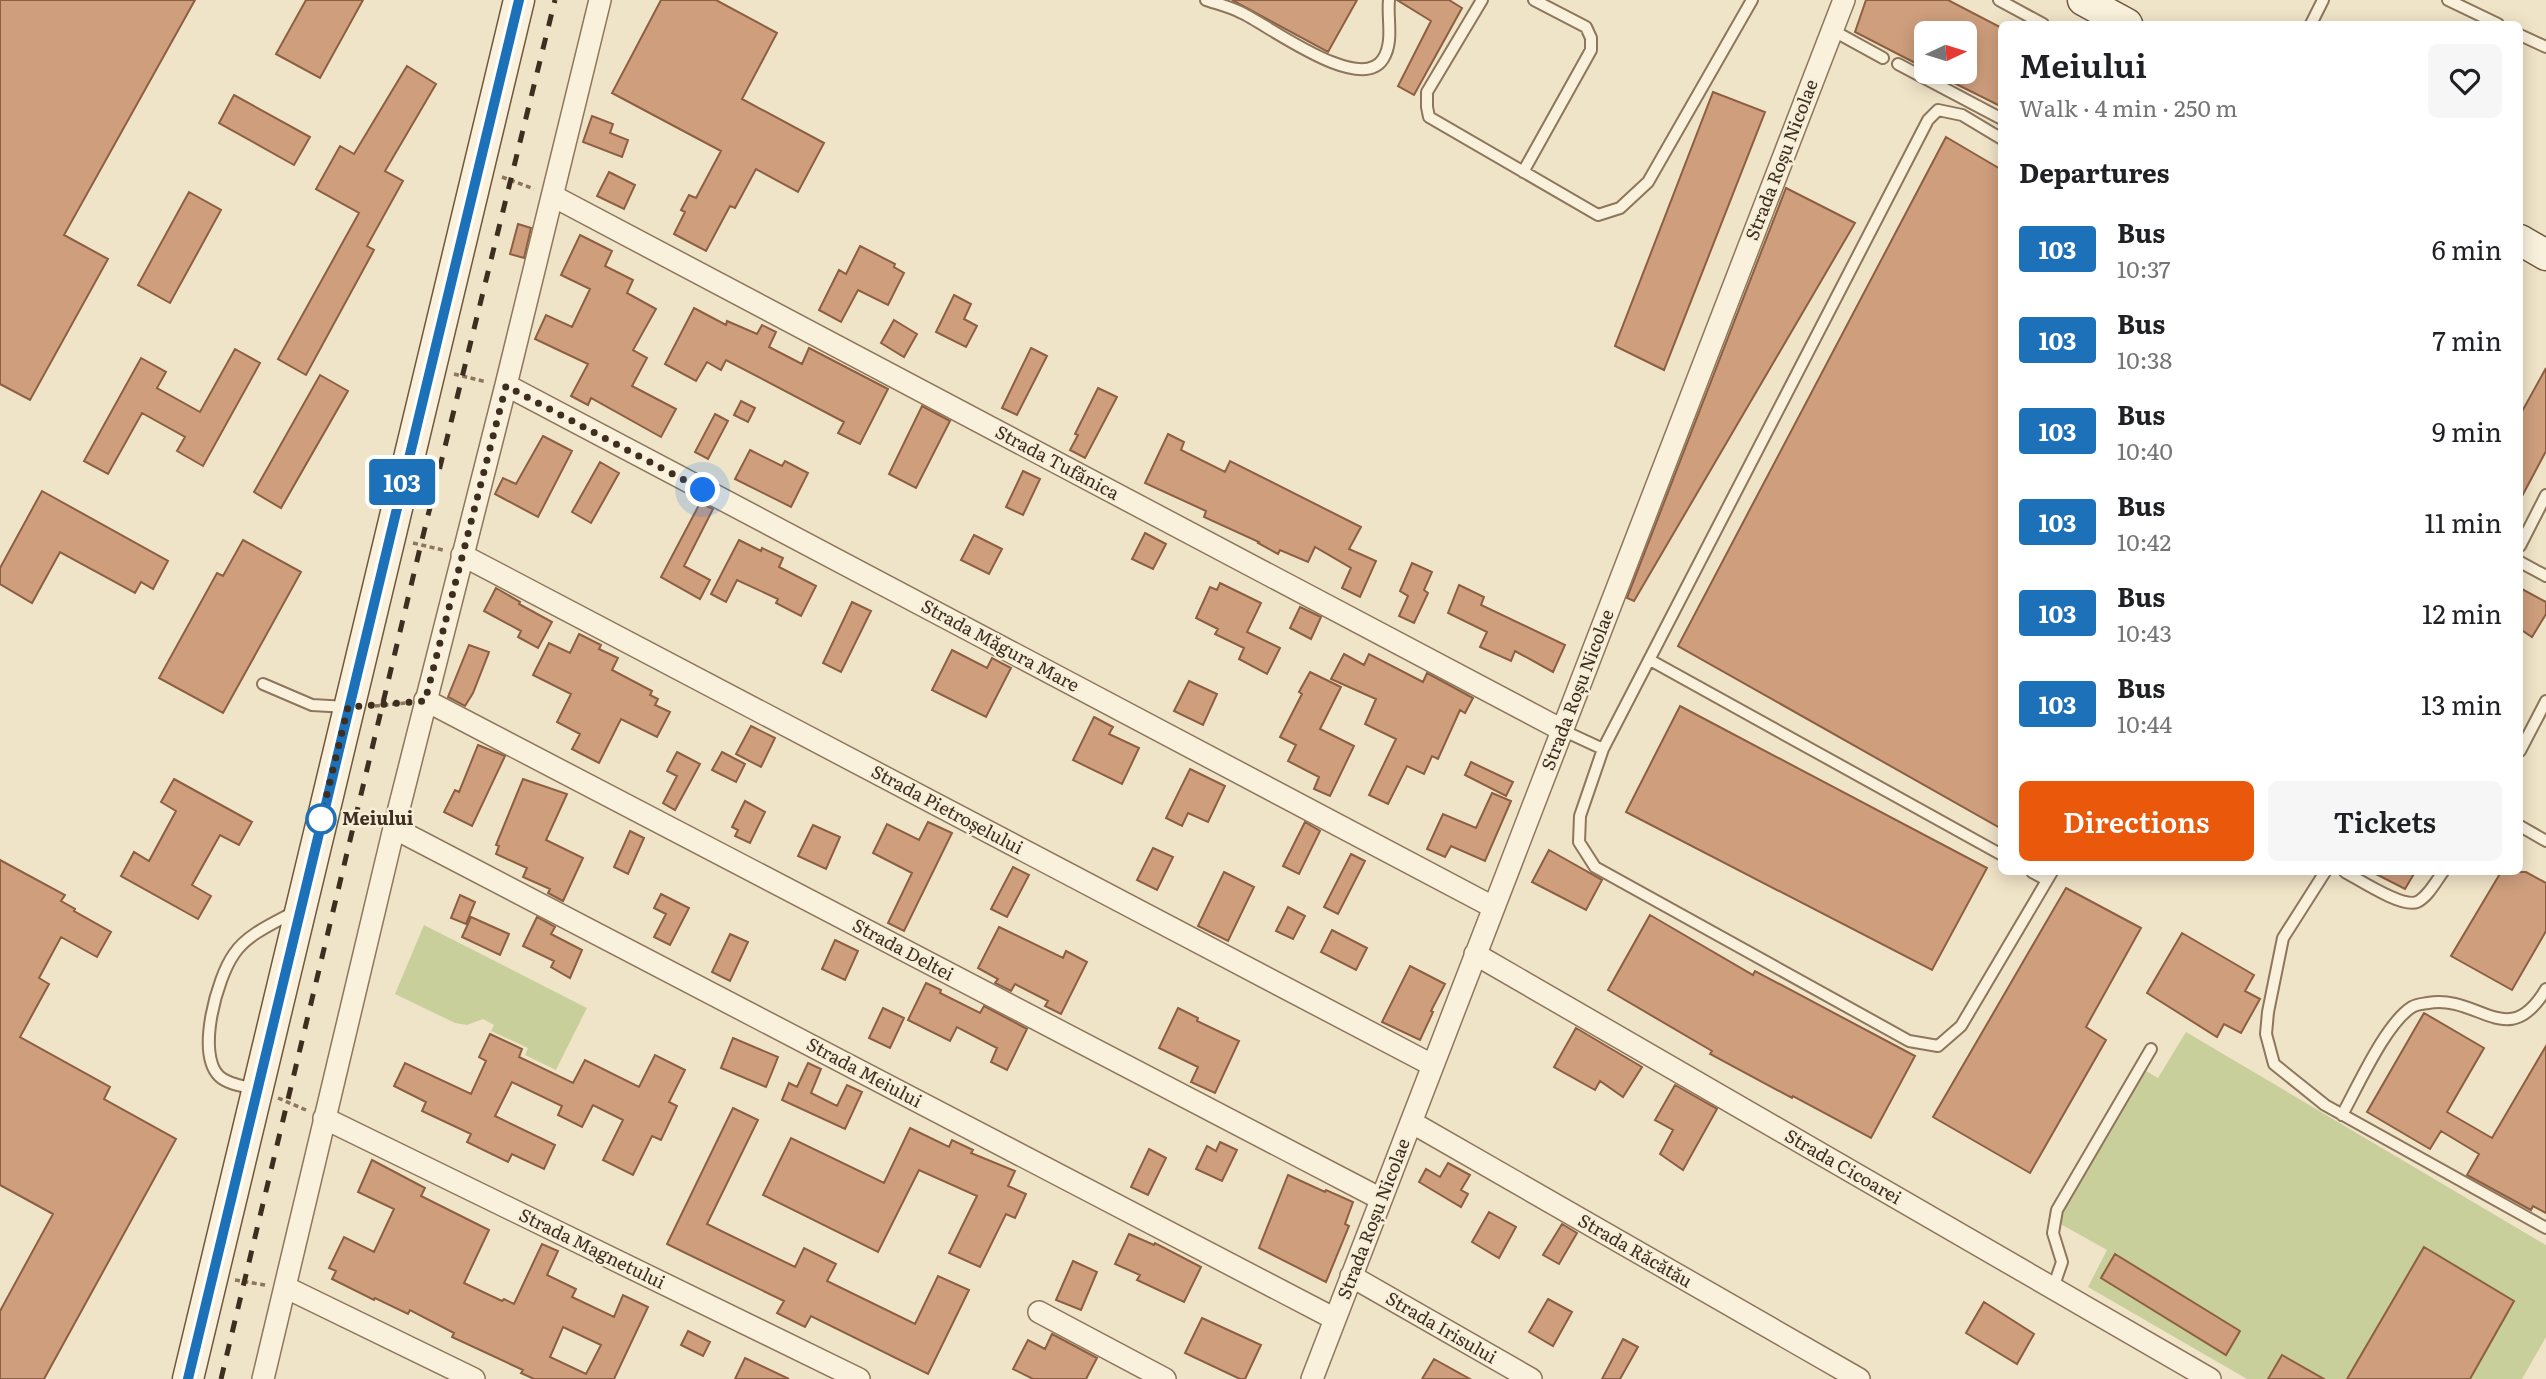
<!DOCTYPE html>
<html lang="en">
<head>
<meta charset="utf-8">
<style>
	body { margin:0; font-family:Literata,serif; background:#f6f6f6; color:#202124; height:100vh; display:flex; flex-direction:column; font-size:26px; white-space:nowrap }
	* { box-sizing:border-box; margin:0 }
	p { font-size:23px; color:#757577 }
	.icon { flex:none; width:38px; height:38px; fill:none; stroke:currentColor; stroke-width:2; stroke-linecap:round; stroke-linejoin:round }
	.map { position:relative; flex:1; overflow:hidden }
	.sheet { position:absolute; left:1998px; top:21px; width:525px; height:854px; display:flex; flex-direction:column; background:#fff; border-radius:10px; box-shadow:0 4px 18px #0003 }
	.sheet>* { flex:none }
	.badge { padding:0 14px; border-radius:5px; font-size:24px; line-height:46px }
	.needle { width:46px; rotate:86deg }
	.fabs { position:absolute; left:1914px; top:21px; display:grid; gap:14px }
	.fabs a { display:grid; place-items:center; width:63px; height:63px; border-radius:10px; background:#fff; box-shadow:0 4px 18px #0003; font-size:35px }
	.you { position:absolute; width:35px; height:35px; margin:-18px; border:5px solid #fff; border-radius:50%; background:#1a73e8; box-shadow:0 0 0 10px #1a73e833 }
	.map>.badge { position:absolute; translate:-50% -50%; box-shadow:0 0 0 4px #fff }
	h2 { padding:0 21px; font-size:26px; line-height:63px }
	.round { display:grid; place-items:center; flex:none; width:74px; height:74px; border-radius:10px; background:#f6f6f6 }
	.head { display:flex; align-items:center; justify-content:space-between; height:119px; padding:0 21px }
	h1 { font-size:33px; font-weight:600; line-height:52px }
	.button { display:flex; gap:14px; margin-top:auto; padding:14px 21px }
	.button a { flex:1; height:80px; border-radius:10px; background:#ea580c; color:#fff; font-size:28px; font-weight:600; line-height:80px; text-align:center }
	.button a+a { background:#f6f6f6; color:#202124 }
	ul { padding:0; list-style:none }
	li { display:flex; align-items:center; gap:21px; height:91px; padding:0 21px }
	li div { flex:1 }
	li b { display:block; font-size:26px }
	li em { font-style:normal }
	li .badge { min-width:77px; font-weight:700; text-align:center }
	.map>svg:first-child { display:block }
	.green { fill:#c9cf9b }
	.building { fill:#cf9f7d; stroke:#8d5f41; stroke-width:2; fill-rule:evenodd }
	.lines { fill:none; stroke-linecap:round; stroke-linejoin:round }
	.lane-casing { stroke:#8d765c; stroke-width:14 }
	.street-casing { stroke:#8d765c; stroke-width:24 }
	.secondary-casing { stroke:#6f573f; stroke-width:33 }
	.path { stroke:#8d765c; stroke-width:3.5; stroke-dasharray:5 3.5; stroke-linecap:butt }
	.lane { stroke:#faf1dc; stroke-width:10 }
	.street { stroke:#faf1dc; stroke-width:21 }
	.secondary { stroke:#faf1dc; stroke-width:30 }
	.rail { stroke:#3d2e20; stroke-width:5; stroke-dasharray:12 12; stroke-linecap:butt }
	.line-casing { stroke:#fff; stroke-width:16 }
	.line { stroke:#1d71b8; stroke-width:10 }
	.walk { stroke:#3d2e20; stroke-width:7; stroke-dasharray:0 12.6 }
	.stop-dot { fill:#fff; stroke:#1d71b8; stroke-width:3.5 }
	.labels { text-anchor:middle; stroke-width:5; stroke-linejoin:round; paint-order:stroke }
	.street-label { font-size:18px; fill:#3d2e20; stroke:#f7eed8 }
	.stop-label { font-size:18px; font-weight:bold; fill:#3d2e20; stroke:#f7eed8; text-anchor:start }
</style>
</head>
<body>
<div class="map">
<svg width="2546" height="1379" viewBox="0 0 2546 1379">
	<rect width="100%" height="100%" fill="#f0e4c8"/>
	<path class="green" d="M424,925L587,1008L556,1070L525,1055L528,1048L491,1031L494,1025L483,1019L467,1025L455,1023L395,994Z
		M2186,1032L2546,1245V1337L2522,1379H2247L2088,1287L2107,1250L2057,1222L2141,1068L2158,1078Z"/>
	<path class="building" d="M0,0H195L64,235L108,259L30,400L0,384Z
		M306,0H363L320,78L276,54Z
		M661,0H716L777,33L742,99L824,143L798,192L756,169L735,208L730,206L706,251L674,234L685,212L681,210L689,195L696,198L721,151L612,93Z
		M1232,0H1357L1328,52Z
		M1397,0H1449L1462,8L1414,95L1398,86L1431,21Z
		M1866,0H1948L2002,28V107L1932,72H1965V33H1927V69L1855,32Z
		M407,66L436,84L385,171L403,181L367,246L374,250L306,375L278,359L359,213L316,189L340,146L354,154Z
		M1713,92L1765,112L1664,370L1615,346Z
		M234,95L310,137L294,165L219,123Z
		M592,116L613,124L610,133L628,140L622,157L583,142Z
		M1946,137L2002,170V829L1678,646Z
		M609,172L635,185L624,209L597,196Z
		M1786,188L1855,223L1634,601L1627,598Z
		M189,192L221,210L170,303L138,285Z
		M518,224L531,228L524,258L510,254Z
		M580,235L612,251L605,266L633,280L627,293L656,309L633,350L647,358L632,386L676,409L661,437L591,398L588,405L571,396L588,364L535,339L546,315L572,327L590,289L561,275Z
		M860,246L895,264L894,267L904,273L888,305L858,290L841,322L819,310L839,270L846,274Z
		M954,295L971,304L964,319L977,326L966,347L936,332Z
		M694,308L726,325L727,321L757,334L762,325L776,332L769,347L802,364L809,348L888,389L860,444L838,433L844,422L726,360L721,370L707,362L696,381L665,364Z
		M894,320L917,334L904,357L881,343Z
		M1031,348L1047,356L1017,415L1002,408Z
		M235,349L260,363L203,466L177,451L185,437L142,413L108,474L84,461L141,358L166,372L157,388L200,412Z
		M2546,368V451L2520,500V415Z
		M320,375L348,391L281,508L254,492Z
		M1098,388L1117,397L1085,458L1070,450L1078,435L1075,434Z
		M741,401L755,408L748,422L734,415Z
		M922,406L950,421L916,488L889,474Z
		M715,414L728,421L708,459L695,452Z
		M1168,434L1184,442L1181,450L1225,472L1230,461L1361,527L1349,549L1376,561L1360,597L1342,588L1351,568L1315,547L1308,562L1280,550L1278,554L1258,543L1259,542L1204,517L1206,511L1145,483Z
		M543,436L572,451L538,517L495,494L503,478L516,484Z
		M750,450L782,466L785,461L808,473L791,507L735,479Z
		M600,462L619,473L591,523L572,512Z
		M1023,471L1040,479L1023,515L1006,507Z
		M42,491L168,561L153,589L141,582L135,593L60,552L32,603L0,584V568Z
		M700,503L713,509L684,566L710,580L700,599L661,577Z
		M1145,533L1166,544L1153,569L1132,559Z
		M974,535L1002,549L989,574L961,560Z
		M243,540L301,572L223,713L159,678L217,573L223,576Z
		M739,540L761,551L762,548L783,558L779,567L816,586L801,616L776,603L778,599L737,580L726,602L711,594Z
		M1412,563L1432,572L1424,590L1428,593L1414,623L1399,616L1408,596L1400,591Z
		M1220,583L1261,603L1247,632L1280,648L1267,674L1239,659L1244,648L1215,634L1218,629L1196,618L1210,587L1217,590Z
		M1459,585L1484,597L1481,605L1565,645L1553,672L1515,651L1511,661L1480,647L1487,632L1448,613Z
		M496,588L520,602L519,604L552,622L538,648L518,637L521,631L484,611Z
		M2520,588L2546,602V614L2532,637L2520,629Z
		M852,602L871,611L841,672L823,663Z
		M1300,607L1321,617L1311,639L1290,628Z
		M579,634L601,645L599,649L618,658L612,670L652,691L650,695L658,699L655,705L670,712L657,737L621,719L599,763L572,749L580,734L557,722L571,694L533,675L549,643L570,653Z
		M469,645L489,652L473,693L465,706L448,697Z
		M952,650L987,668L992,658L1011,668L986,717L932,690Z
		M1344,654L1364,665L1369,654L1423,682L1427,673L1473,698L1465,713L1460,710L1438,759L1432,756L1424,774L1407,766L1388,804L1369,795L1396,739L1365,724L1376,699L1331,679Z
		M1310,672L1341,687L1320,729L1354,746L1330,796L1314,789L1319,777L1288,761L1296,745L1280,737L1302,694L1299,692Z
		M1189,681L1217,694L1203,725L1174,711Z
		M1680,706L1987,868L1932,970L1626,812Z
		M1094,717L1113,727L1109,734L1139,748L1122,784L1073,760Z
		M751,726L775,738L761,767L736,754Z
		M478,745L505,756L472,826L444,812L455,790L459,792Z
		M677,752L700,764L675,810L663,803L677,776L667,771Z
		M722,752L745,764L736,782L712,770Z
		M1471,762L1513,782L1506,796L1465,775Z
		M1190,769L1225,786L1208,822L1188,813L1182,826L1166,818Z
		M174,779L252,822L239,845L220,835L192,885L211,896L198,919L121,876L134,852L149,861L176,811L161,802Z
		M523,779L567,794L546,840L583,858L563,901L548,893L550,889L523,877L527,868L496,854L499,846L496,845Z
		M1492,793L1511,801L1485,861L1451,846L1445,857L1427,849L1443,814L1476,828Z
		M745,801L765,812L750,843L735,836L738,830L732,827Z
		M928,822L952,833L904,931L888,923L912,873L873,853L887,824L919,840Z
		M1305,822L1320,831L1299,874L1283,866Z
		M813,825L840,837L826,869L798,856Z
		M630,831L644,838L628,874L614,867Z
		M1153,848L1173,857L1157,890L1137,880Z
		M1549,850L1602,880L1586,910L1532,882Z
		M1351,854L1365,861L1338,914L1324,907Z
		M0,860L65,895L61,901L75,909L74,911L111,932L97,957L61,937L39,978L49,984L20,1037L110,1087L104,1099L176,1139L44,1379H0V1311L53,1214L0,1185Z
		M1013,867L1029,875L1007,917L991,909Z
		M1224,872L1254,887L1228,941L1198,926Z
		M2372,872H2415L2405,889Z
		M2501,872H2526L2546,883V931L2512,990L2451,956Z
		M2066,888L2141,928L2086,1027L2106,1040L2030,1173L1933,1117Z
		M661,894L689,908L670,945L654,937L666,914L654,908Z
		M460,895L475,902L466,924L451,918Z
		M1288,907L1305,916L1293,939L1276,931Z
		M1650,915L1753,975L1755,971L1915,1056L1871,1138L1793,1096L1792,1098L1710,1054L1712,1051L1608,990Z
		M471,917L509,934L500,955L462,937Z
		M537,917L555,927L551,934L582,950L570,978L551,967L554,961L523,946Z
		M999,927L1063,958L1066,951L1087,962L1061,1014L1045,1006L1048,1001L1015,984L1011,991L995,983L998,979L978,968Z
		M1332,930L1367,948L1356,970L1321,952Z
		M2182,933L2254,975L2245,991L2260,999L2241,1033L2224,1024L2217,1037L2147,993Z
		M730,934L748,942L730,981L712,972Z
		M835,940L858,951L845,980L822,969Z
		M1410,966L1445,984L1431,1011L1433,1012L1420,1040L1382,1022Z
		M926,983L941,990L940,993L980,1013L984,1006L1027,1029L1007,1070L991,1062L997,1048L957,1027L950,1041L908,1020Z
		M883,1008L904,1018L890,1048L869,1038Z
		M1178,1008L1198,1018L1197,1021L1239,1041L1215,1093L1191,1082L1198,1067L1159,1048Z
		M2424,1013L2484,1048L2447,1112L2492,1138L2546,1046V1213L2533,1206L2531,1210L2467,1175L2479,1154L2441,1131L2430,1149L2367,1112Z
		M1576,1028L1642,1067L1623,1097L1600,1081L1595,1090L1554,1067Z
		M490,1034L522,1049L519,1057L573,1083L585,1060L639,1087L655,1055L685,1070L669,1102L677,1106L661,1140L652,1136L633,1175L603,1160L623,1120L593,1105L582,1127L558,1115L562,1106L512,1082L495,1116L555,1145L544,1169L512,1154L508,1162L467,1142L471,1134L422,1111L426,1102L394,1086L405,1063L471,1094L486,1061L479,1057Z
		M733,1038L778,1057L766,1087L721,1068Z
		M808,1063L821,1069L811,1093L837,1106L847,1085L862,1092L845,1129L782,1100L789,1083L797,1087Z
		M1675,1085L1717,1109L1683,1170L1660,1154L1673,1130L1655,1120Z
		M733,1108L758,1120L707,1224L795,1267L804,1248L836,1264L827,1281L915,1324L938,1276L969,1290L928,1374L811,1316L805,1327L777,1313L784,1301L667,1244Z
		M910,1128L949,1147L952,1140L973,1150L971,1153L1015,1171L1008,1186L1026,1194L1015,1218L1006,1214L980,1267L949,1253L977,1196L919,1170L878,1252L763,1195L791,1138L884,1183Z
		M1220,1142L1237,1150L1222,1181L1196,1169L1207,1146L1216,1151Z
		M1149,1149L1166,1158L1148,1195L1131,1187Z
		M372,1160L425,1188L421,1196L489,1230L464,1283L502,1301L504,1299L514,1304L542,1244L558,1251L547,1275L576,1289L572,1297L614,1317L623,1295L648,1307L614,1379H534L521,1373L523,1370L452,1337L454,1333L410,1310L408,1314L375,1298L374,1300L332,1279L336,1271L329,1268L344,1237L374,1252L394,1209L358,1192ZM563,1327L601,1345L586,1374L550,1357Z
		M1448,1163L1470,1175L1461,1190L1468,1194L1461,1207L1419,1182L1426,1169L1440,1177Z
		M1288,1175L1325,1192L1326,1190L1353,1202L1345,1224L1349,1226L1326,1282L1259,1248Z
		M1489,1212L1516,1227L1499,1258L1472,1242Z
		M1562,1224L1577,1233L1559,1264L1543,1255Z
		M1129,1234L1154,1245L1155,1243L1201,1267L1184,1302L1137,1280L1140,1275L1115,1264Z
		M2424,1247L2514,1301L2470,1379H2347Z
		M2115,1254L2240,1331L2226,1355L2101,1278Z
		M1073,1261L1097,1272L1081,1310L1056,1300Z
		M1548,1299L1572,1312L1553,1346L1529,1332Z
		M1984,1302L2034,1334L2017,1364L1966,1333Z
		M1202,1318L1261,1345L1245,1379H1240L1185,1353Z
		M688,1331L710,1342L703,1356L681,1345Z
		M1052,1334L1097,1358L1086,1379H1033L1013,1369L1028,1340L1045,1349Z
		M1623,1339L1638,1347L1620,1379H1602Z
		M2282,1355L2324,1379H2268Z
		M745,1358L789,1379H735Z
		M1434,1359L1470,1379H1422Z"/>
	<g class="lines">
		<g class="lane-casing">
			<path id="lane" d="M1206,0C1218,4 1231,7 1242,13C1268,25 1360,95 1383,59C1394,42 1387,19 1389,0
				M1482,0L1427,92V107L1429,117L1598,215L1620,208L1648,182L1752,0
				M1999,0L2043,24
				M2448,0L2498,24
				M2311,24L2323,0
				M1832,30L1883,58
				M2520,35L2546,47
				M1898,64L2002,119
				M2002,139L1962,115L1938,110L1928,120L1603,749L1580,816L1579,842L1595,867L1909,1041L1938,1046L1961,1026L2052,872
				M1523,172L1591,50V38L1586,27L1534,0
				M2520,546L2546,495
				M2520,562L2546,576
				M1650,660L2002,855
				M263,684L312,705L347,707
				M1562,730L1603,749
				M2520,751L2546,701
				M2520,826L2546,841
				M2032,872L2047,880
				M2325,872L2283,938L2268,1012L2266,1034L2274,1064L2325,1105L2546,1228
				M2345,872C2360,880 2402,908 2417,902C2428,897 2436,881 2443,872
				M254,1089C243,1086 227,1084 219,1076C196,1053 217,978 234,954C247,934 276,922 296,911
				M2342,1115C2358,1086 2386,1023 2412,1007C2417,1004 2422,1004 2428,1003C2479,994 2508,1053 2546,989
				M2053,1288L2062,1262L2053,1233L2057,1210L2151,1049"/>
		</g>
		<g class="street-casing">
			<path id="street" d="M553,196L1562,730
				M506,385L1493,907
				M462,555L1432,1065
				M425,700L1381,1199
				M394,828L1335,1319
				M1475,954L2210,1379
				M324,1118L859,1379
				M1411,1122L1859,1379
				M1351,1276L1531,1379
				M285,1287L474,1379
				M1039,1312L1165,1379
				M263,1379L394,828L506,385L600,0
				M1312,1379L1844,0"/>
		</g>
		<g class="secondary-casing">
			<path id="secondary" d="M2083,0L2127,24
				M2520,240L2546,255
				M188,1379L519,0"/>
		</g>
		<path class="path" d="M502,177L534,189
			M454,374L487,382
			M413,543L443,550
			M375,706L406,703
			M348,817L375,824
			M278,1098L306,1110
			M235,1280L265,1285"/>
		<use href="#lane" class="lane"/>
		<use href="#street" class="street"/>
		<use href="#secondary" class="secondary"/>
		<path class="rail" d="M221,1379L421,544L555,0"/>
	</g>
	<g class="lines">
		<g class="line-casing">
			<path id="line" d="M188,1379L519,0"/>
		</g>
		<use href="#line" class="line"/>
		<path class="walk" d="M321,819L348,707L425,701L506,386L703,490"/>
	</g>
	<circle class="stop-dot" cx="321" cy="819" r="14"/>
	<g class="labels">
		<g class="street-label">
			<text transform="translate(1782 160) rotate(-69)" y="6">Strada Roșu Nicolae</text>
			<text transform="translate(1057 463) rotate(28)" y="6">Strada Tufănica</text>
			<text transform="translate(1000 646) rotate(28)" y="6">Strada Măgura Mare</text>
			<text transform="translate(1578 690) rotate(-69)" y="6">Strada Roșu Nicolae</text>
			<text transform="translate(947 810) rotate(28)" y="6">Strada Pietroșelului</text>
			<text transform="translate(903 950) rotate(28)" y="6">Strada Deltei</text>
			<text transform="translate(864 1073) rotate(28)" y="6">Strada Meiului</text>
			<text transform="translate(1843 1167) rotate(30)" y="6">Strada Cicoarei</text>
			<text transform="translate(1374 1219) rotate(-69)" y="6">Strada Roșu Nicolae</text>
			<text transform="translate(592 1249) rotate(26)" y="6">Strada Magnetului</text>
			<text transform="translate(1635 1251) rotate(30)" y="6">Strada Răcătău</text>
			<text transform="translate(1441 1328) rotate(30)" y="6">Strada Irisului</text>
		</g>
		<g class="stop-label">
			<text x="342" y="825">Meiului</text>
		</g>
	</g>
</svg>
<div class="fabs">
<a><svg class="needle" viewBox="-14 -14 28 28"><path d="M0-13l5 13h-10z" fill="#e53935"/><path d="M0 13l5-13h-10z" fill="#757577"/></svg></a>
</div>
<div class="you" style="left:703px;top:490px"></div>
<b class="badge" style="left:402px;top:482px;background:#1d71b8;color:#fff">103</b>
<section class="sheet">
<div class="head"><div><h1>Meiului</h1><p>Walk · 4 min · 250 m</p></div><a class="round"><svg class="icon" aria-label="heart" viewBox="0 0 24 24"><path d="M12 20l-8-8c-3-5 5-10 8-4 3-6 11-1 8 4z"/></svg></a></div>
<h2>Departures</h2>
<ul>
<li><span class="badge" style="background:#1d71b8;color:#fff">103</span><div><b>Bus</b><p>10:37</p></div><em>6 min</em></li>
<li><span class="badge" style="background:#1d71b8;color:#fff">103</span><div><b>Bus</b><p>10:38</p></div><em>7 min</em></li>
<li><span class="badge" style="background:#1d71b8;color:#fff">103</span><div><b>Bus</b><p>10:40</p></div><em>9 min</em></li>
<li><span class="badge" style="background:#1d71b8;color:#fff">103</span><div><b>Bus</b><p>10:42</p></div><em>11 min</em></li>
<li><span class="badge" style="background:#1d71b8;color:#fff">103</span><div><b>Bus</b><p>10:43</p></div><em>12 min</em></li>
<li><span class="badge" style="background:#1d71b8;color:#fff">103</span><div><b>Bus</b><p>10:44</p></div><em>13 min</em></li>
</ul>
<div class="button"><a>Directions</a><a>Tickets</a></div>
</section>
</div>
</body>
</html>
